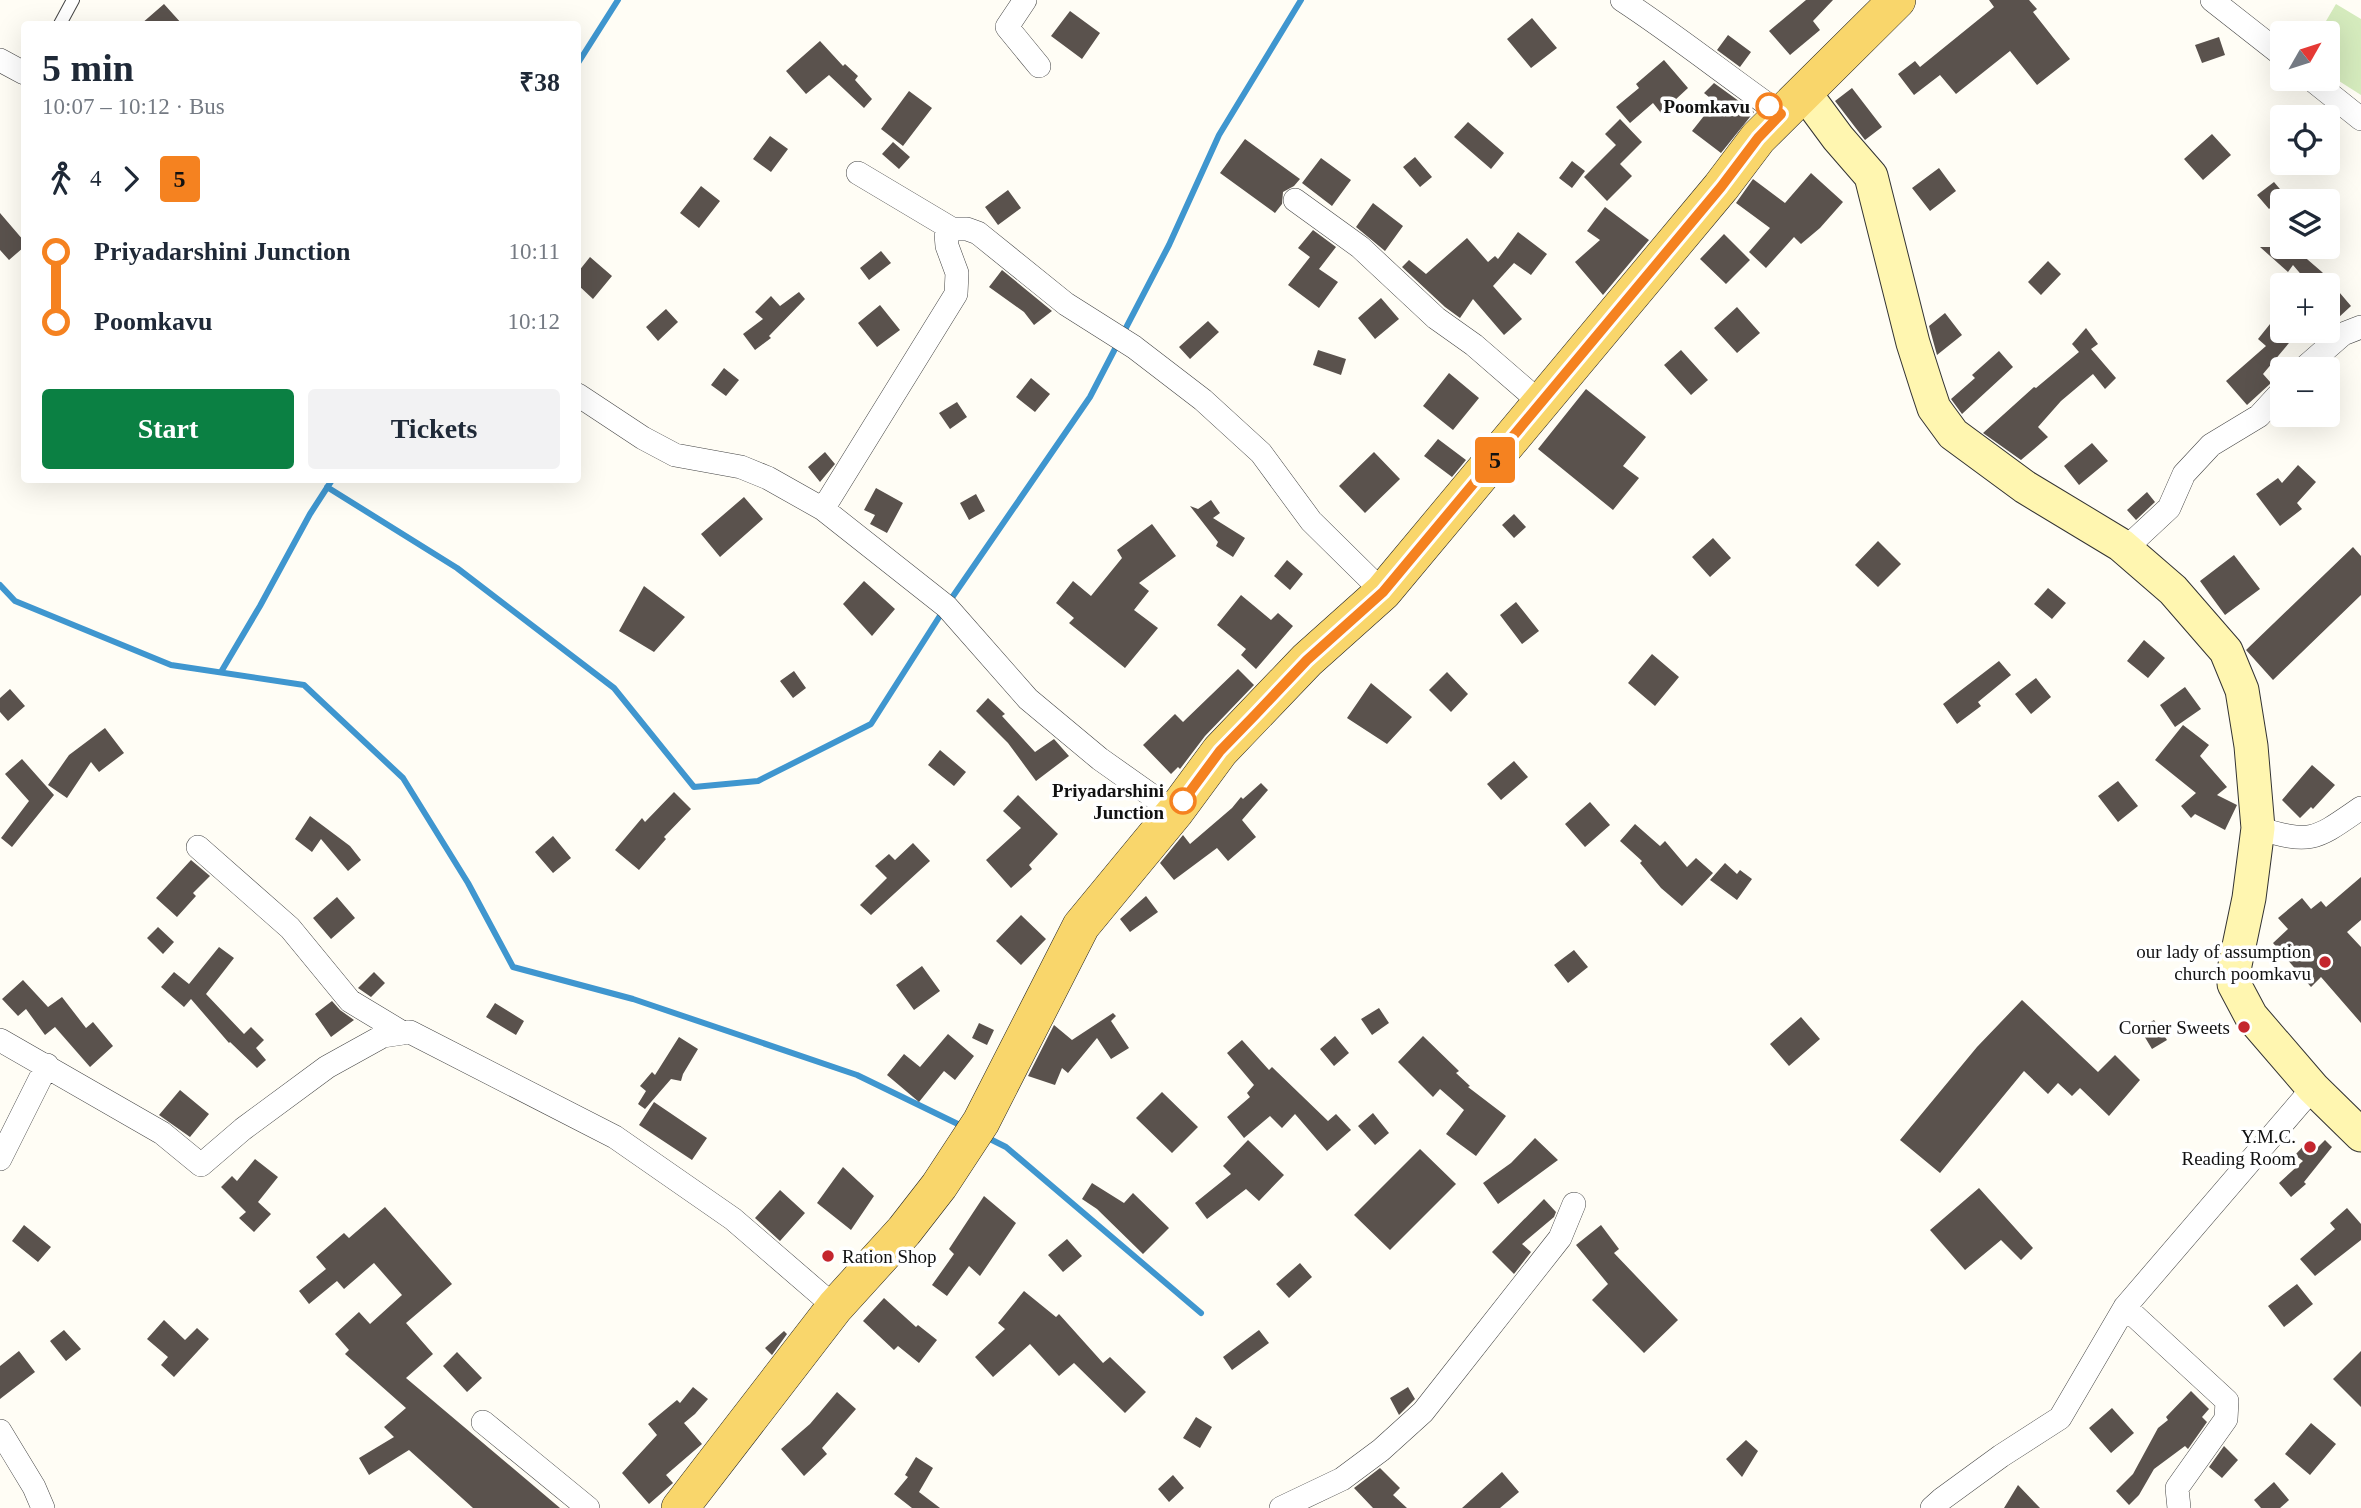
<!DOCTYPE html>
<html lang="en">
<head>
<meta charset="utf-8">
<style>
	body { margin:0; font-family:Georgia,serif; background:#f2f2f3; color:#1f2937; height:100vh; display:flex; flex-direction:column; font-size:26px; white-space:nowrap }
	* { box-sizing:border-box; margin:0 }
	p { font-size:23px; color:#747a83 }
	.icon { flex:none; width:38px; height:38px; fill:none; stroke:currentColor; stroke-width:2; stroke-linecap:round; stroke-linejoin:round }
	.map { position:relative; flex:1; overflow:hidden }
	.details { position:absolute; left:21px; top:21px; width:560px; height:462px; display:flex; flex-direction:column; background:#fff; border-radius:7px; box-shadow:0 7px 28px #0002 }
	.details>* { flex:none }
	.badge { padding:0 14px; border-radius:5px; font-size:24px; line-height:46px }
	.needle { width:46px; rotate:51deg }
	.fabs { position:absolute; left:2270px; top:21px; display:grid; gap:14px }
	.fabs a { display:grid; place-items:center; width:70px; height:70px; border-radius:7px; background:#fff; box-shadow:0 7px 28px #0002; font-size:35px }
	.map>.badge { position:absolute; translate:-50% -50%; box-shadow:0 0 0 4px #fff }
	.legs { display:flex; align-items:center; gap:10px; height:77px; padding:0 21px; font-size:23px }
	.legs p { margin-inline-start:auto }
	.summary { display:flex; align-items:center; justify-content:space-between; height:119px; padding:0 21px }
	h1 { font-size:38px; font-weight:700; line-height:52px }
	.action { display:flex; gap:14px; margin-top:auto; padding:14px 21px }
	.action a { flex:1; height:80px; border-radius:7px; background:#0b8043; color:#fff; font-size:28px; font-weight:700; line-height:80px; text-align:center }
	.action a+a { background:#f2f2f3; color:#1f2937 }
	ul { padding:0 21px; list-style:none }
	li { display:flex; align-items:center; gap:24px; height:70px; font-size:26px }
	li i { display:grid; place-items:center; width:10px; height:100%; margin:0 9px; background:currentColor }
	li i::after { content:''; width:18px; height:18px; margin:-9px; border:5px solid; border-radius:50%; background:#fff }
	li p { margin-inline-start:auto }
	li:first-child i { background:linear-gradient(#0000 50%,currentColor 0) }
	li:last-child i { background:linear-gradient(currentColor 50%,#0000 0) }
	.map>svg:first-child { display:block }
	.green { fill:#d5ebbd }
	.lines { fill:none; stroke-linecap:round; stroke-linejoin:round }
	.stream { stroke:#3f96cf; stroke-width:6 }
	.building { fill:#5a524d }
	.lane-casing { stroke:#444; stroke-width:14 }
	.street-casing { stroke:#444; stroke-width:24 }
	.secondary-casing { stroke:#333; stroke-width:35 }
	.primary-casing { stroke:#222; stroke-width:38 }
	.lane { stroke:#fff; stroke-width:12 }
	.street { stroke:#fff; stroke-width:23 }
	.secondary { stroke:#fff6b0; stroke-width:33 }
	.primary { stroke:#f9d66b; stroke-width:37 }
	.line-1-casing { stroke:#fff; stroke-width:16 }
	.line-1 { stroke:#f58220; stroke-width:10 }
	.stop-1-dot { fill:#fff; stroke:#f58220; stroke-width:3.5 }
	.poi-dot { fill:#c4262e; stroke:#fff; stroke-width:2.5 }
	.labels { text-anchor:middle; stroke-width:7; stroke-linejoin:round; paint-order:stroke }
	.stop-label { font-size:19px; font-weight:bold; fill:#111; stroke:#fff; text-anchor:end }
	.poi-label { font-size:19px; fill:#111; stroke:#fff; text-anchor:end }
</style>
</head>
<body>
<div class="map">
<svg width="2361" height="1508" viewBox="0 0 2361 1508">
	<rect width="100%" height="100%" fill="#fffdf5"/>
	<path class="green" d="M2336,4L2361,19V95L2328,74V33H2319Z"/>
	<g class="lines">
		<path class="stream" d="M578,63L618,0
			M327,487L457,568L614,688L694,787L758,781L871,724L943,611
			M0,585L15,601L171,665L304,685L403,778L468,883L513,967L633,999L857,1075L964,1127
			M949,602L1090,397L1169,245L1219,135L1301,0
			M221,672L260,606L310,514L332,480
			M984,1136L1006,1147L1201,1313"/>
	</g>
	<path class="building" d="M1806,0H1833L1813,21L1820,30L1790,55L1769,31Z
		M1989,0H2029L2037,9L2033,12L2070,59L2037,85L2010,51L1956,94L1940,75L1914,95L1898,74L1915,61L1920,67L1994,7Z
		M164,4L182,24H141Z
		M1070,11L1100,33L1082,59L1051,36Z
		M1532,18L1557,48L1531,68L1507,39Z
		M1728,35L1751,52L1740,67L1717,50Z
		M2219,37L2225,55L2202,63L2195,45Z
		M820,41L843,66L845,64L858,76L855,80L872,99L864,108L829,75L806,94L786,71Z
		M1664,60L1688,88L1661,113L1653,103L1630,123L1616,107L1639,88L1636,84Z
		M1714,83L1754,112L1721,153L1692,131L1715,102L1704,93Z
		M1852,88L1882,127L1865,140L1835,101Z
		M909,91L932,108L903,146L881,129Z
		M1620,119L1642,142L1620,164L1632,176L1607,201L1584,177L1616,145L1605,134Z
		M1468,122L1504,153L1491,169L1454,137Z
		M2212,134L2231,155L2203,180L2184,159Z
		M770,136L788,149L771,172L753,159Z
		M1245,139L1300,179L1294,186L1283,192L1282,204L1275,213L1220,173Z
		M893,142L910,157L899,169L882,154Z
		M1415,157L1432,177L1420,187L1403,167Z
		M1321,158L1351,180L1332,206L1302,183Z
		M1572,161L1585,171L1572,188L1559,178Z
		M1939,168L1956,191L1930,211L1912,188Z
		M1811,173L1843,202L1820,228L1801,244L1794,237L1766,268L1749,252L1770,228L1736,203L1753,179L1785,203Z
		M2274,182L2285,195L2269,209L2257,195Z
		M701,186L720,201L699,228L680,213Z
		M1008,190L1021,208L998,225L985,207Z
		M1373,203L1403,226L1385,251L1356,227Z
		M1605,207L1649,240L1603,295L1575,262L1600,240L1587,231Z
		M0,213L24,241V247L9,260L0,250Z
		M1313,230L1336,247L1319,269L1338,282L1319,308L1288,285L1310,257L1298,248Z
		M1518,232L1547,254L1531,275L1514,263L1493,286L1522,319L1504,335L1473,299L1460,318L1445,307L1402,267L1409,260L1426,274L1467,238L1488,262L1495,256L1498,259Z
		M1724,234L1750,260L1726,284L1700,259Z
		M2281,236L2282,247H2293L2322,272L2351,306L2338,318L2328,305V285H2310L2293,265L2288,272L2260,247H2277L2274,243Z
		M881,251L891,263L869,280L860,268Z
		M590,257L612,276L593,299L578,285V272Z
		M2048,261L2061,274L2041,295L2028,282Z
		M1002,270L1052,311L1034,325L1024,312L989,287Z
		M799,292L805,299L769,336L771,338L755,350L743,334L763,319L755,312L771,296L780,306Z
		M1381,298L1399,319L1375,339L1358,318Z
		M880,305L900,330L877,347L858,323Z
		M1737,307L1760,333L1737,353L1714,328Z
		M666,309L678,322L658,341L646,327Z
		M2282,309V331H2299L2263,374L2271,383L2247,405L2226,381L2266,346L2258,339Z
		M1945,313L1962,335L1937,355L1929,326Z
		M1208,321L1219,332L1190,359L1179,347Z
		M2086,328L2098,344L2091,349L2116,378L2105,389L2093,374L2061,401L2038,427L2048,437L2021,460L1983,433L2034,387L2036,388L2079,352L2072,344Z
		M1318,350L1346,359L1341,375L1313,365Z
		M1681,350L1708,380L1691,395L1664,365Z
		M1999,351L2013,367L1962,414L1951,399L1975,378L1972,375Z
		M724,368L739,380L726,396L711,385Z
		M1449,373L1479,398L1453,430L1423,406Z
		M1031,378L1050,394L1035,412L1016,397Z
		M1586,389L1646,437L1623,466L1639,478L1613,510L1538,449Z
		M957,402L967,417L950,429L939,413Z
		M1438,439L1466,460L1452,477L1424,456Z
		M2092,443L2108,461L2079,485L2064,466Z
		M825,452L835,464L820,482L808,467Z
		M1374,452L1400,479L1365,513L1339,486Z
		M2298,465L2316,482L2297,503L2302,509L2280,526L2256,494L2278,478L2282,483Z
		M876,488L903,503L887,533L870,524L875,515L864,510Z
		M2147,492L2155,502L2136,520L2127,510Z
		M976,494L985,511L969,520L960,503Z
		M744,497L763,519L720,557L701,534Z
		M1211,500L1220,513L1213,518L1245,538L1233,557L1216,546L1218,542L1190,506L1198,509Z
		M1514,514L1526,527L1514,538L1502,525Z
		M1152,524L1176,556L1139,583L1149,591L1134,610L1158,628L1125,668L1069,623L1074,618L1056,603L1073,581L1091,596L1122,558L1117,550Z
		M1713,538L1731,558L1710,577L1692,557Z
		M1878,541L1901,564L1878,587L1855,565Z
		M2353,547L2361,556V595L2273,680L2246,650Z
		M2234,555L2260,589L2225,615L2200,581Z
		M1287,560L1303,574L1290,590L1274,576Z
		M864,581L895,609L872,636L843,604Z
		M644,586L685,617L654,652L619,631Z
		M2048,588L2066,603L2052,619L2034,604Z
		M1241,595L1271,620L1278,613L1293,626L1256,669L1241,655L1246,649L1217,625Z
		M1516,602L1539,631L1522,644L1500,615Z
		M2144,640L2165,658L2148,678L2127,661Z
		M1652,654L1679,677L1655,706L1628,683Z
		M1999,661L2011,675L1978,702L1981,706L1957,724L1943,704Z
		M1238,669L1254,685L1205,736L1180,769L1178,767L1171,774L1143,745L1175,714L1183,722Z
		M794,671L806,688L793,698L780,681Z
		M1447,672L1468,694L1451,712L1429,690Z
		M2036,678L2051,697L2031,714L2015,694Z
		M1371,683L1412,717L1387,744L1347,718Z
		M2185,687L2201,709L2175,727L2160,705Z
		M10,689L25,706L8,721L0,712V698Z
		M988,698L1005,714L1002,716L1035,752L1054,739L1069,756L1036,781L1008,743L976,711Z
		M2183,725L2209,745L2200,756L2227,787L2217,795L2237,805L2225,830L2195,814L2191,818L2181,806L2196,793L2155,760Z
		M105,728L124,753L99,772L91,762L67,798L48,785L69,755Z
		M940,750L966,772L954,786L928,765Z
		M22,759L54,795L12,847L1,838L29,801L5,774Z
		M1514,761L1528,777L1501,800L1487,784Z
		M2312,765L2335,785L2313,809L2311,807L2300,818L2282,800Z
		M2118,781L2138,806L2118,822L2098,796Z
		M1261,783L1268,790L1242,820L1256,837L1228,861L1217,848L1174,880L1160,863L1183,835L1190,844L1232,808L1241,797L1243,799Z
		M674,792L691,809L664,837L666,839L639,870L615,850L642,818L645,822Z
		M1018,795L1058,834L1029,865L1032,869L1011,888L986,860L1021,828L1003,811Z
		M1590,802L1610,825L1585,847L1565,824Z
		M310,816L350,846L361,860L348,871L321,839L312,852L295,839Z
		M1635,824L1660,846L1665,841L1687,867L1696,858L1713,873L1682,906L1661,888L1640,863L1642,861L1620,841Z
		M553,836L571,858L553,873L535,852Z
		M913,843L930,861L871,915L860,905L887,878L875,866L889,854L895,860Z
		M191,860L210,876L193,893L196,896L177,917L156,898Z
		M1725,863L1737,874L1740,870L1752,879L1737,900L1710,880Z
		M2361,877V920L2347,932L2361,947V1023L2321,977L2311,987L2273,943L2288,929L2278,918L2302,898L2311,909L2321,901L2326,907Z
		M1146,896L1158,912L1130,932L1120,919Z
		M337,897L355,918L331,939L313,918Z
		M1021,915L1046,939L1021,965L996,941Z
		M158,927L174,942L163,954L147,938Z
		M219,947L234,958L206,994L244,1034L251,1027L264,1040L256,1048L266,1060L257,1068L230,1042L229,1043L191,999L184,1007L161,987L174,972L189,984Z
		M1574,950L1588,967L1568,983L1554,965Z
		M922,966L940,991L914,1010L896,985Z
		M374,972L385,983L371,997L358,988Z
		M23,980L48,1007L62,997L86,1028L93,1022L113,1046L90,1067L55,1027L45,1035L26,1009L18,1016L2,999Z
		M2022,1000L2098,1072L2115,1055L2140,1080L2109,1116L2080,1088L2072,1096L2058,1083L2048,1094L2024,1071L1940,1173L1900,1140L1977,1047Z
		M332,1001L340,1010L354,1020L331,1037L315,1014Z
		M495,1003L524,1021L516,1035L486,1017Z
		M1379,1008L1389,1023L1372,1035L1361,1019Z
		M1113,1013L1116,1016L1111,1021L1129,1048L1111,1059L1097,1038L1068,1073L1062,1068L1055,1085L1028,1076L1054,1025L1072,1040Z
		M1801,1017L1820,1039L1789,1066L1770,1044Z
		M2154,1020L2167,1040L2152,1049L2140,1029Z
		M979,1023L994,1030L987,1045L972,1038Z
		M948,1034L974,1056L955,1080L944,1071L919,1102L887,1075L904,1054L920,1067Z
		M1335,1036L1349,1053L1334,1066L1320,1049Z
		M1423,1036L1459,1071L1456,1073L1470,1086L1468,1087L1506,1116L1476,1156L1446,1134L1464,1110L1440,1089L1433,1097L1398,1062Z
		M679,1037L698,1049L683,1074L681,1081L671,1079L645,1109L638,1104L646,1091L640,1086L652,1072L655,1075Z
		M1242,1040L1269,1070L1272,1067L1328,1121L1336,1114L1351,1130L1327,1151L1295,1114L1282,1128L1270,1116L1244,1138L1227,1117L1250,1097L1247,1093L1254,1085L1227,1053Z
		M180,1090L209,1114L190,1137L159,1115Z
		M1162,1092L1198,1127L1172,1153L1136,1118Z
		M654,1102L707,1138L692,1160L639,1125Z
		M1373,1113L1389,1133L1375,1145L1358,1126Z
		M1535,1138L1558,1160L1498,1204L1483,1183L1511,1163Z
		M2310,1139L2318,1147L2325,1140L2332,1147L2304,1182L2306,1184L2291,1197L2279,1183L2303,1161L2295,1155Z
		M1248,1140L1284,1175L1259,1201L1246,1189L1207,1219L1195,1203L1231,1174L1223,1166Z
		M1420,1149L1456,1184L1390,1250L1354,1215Z
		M255,1159L278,1177L258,1202L271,1214L254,1232L239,1218L246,1212L221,1187L232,1176L237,1181Z
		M843,1167L874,1196L851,1230L817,1203Z
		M1092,1183L1124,1203L1133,1193L1169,1228L1143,1254L1097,1209L1082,1199Z
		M1979,1188L2033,1248L2021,1260L2001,1240L1965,1270L1930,1230Z
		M780,1190L805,1213L780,1241L755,1218Z
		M984,1196L1016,1223L980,1276L969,1266L947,1296L932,1285L954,1254L949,1249Z
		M1544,1199L1556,1212L1554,1217L1522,1244L1531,1252L1514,1274L1492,1252Z
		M385,1207L452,1284L406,1323L433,1354L406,1378L560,1508H473L409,1450L369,1475L359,1458L394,1437L384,1427L406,1408L345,1354L349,1350L335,1334L359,1312L370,1324L402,1295L374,1263L344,1289L337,1281L309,1304L299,1291L326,1269L316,1257L344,1233L349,1238Z
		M2347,1208L2361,1224V1240L2315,1276L2300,1259L2335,1229L2330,1223Z
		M24,1225L51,1247L38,1262L12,1241Z
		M1601,1225L1619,1249L1614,1253L1678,1320L1644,1353L1592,1300L1608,1284L1576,1245Z
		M1067,1239L1082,1256L1063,1272L1048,1255Z
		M1300,1263L1312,1277L1289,1298L1276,1284Z
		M2297,1284L2313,1304L2284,1327L2268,1306Z
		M1024,1291L1056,1317L1059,1314L1103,1363L1110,1357L1146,1392L1125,1413L1074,1363L1059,1376L1030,1344L993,1377L975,1357L1005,1329L998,1323Z
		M884,1298L916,1327L918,1325L937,1340L919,1363L898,1346L894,1350L863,1321Z
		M164,1320L185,1340L197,1328L209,1339L174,1377L161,1365L168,1357L147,1339Z
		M64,1330L81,1349L66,1361L50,1341Z
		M1259,1330L1269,1343L1232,1370L1223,1357Z
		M784,1331L787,1334L772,1355L765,1348Z
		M19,1351L35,1372L0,1399V1366Z
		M2361,1351V1407L2333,1379Z
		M457,1352L482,1378L467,1392L443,1366Z
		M693,1387L708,1399L695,1414L684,1423L702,1444L666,1475L673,1483L649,1504L622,1473L657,1435L648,1424L677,1400L680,1403Z
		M1408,1387L1415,1399L1399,1415L1390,1398Z
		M2191,1391L2209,1409L2202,1417L2207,1422L2188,1449L2185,1446L2154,1469L2139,1495L2129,1505L2116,1491L2133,1474L2158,1428L2168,1420L2166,1417Z
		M837,1392L856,1409L822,1448L827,1454L804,1476L781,1449L810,1424Z
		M2112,1408L2134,1433L2111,1453L2089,1428Z
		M1196,1417L1212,1427L1200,1448L1183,1438Z
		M2311,1423L2336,1444L2310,1475L2285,1454Z
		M1746,1440L1758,1451L1742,1477L1726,1459Z
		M2224,1446L2238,1460L2222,1478L2209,1467Z
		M916,1457L933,1468L919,1492L940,1508H912L894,1494L908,1477L905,1475Z
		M1380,1468L1400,1488L1393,1495L1407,1508H1373L1354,1488Z
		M1502,1472L1519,1492L1500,1508H1462Z
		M1173,1475L1184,1488L1169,1502L1158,1489Z
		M2274,1482L2289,1500L2280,1508H2261L2254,1500Z
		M2018,1485L2040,1508H2004Z"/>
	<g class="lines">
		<g class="lane-casing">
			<path id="lane" d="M60,24L73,0"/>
		</g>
		<g class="street-casing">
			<path id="street" d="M1025,0L1007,27L1039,66
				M1622,0C1677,36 1728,77 1781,114
				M2212,0L2282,55
				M0,60L24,73
				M2311,79L2361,119
				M858,173L952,229
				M1295,200L1360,247L1436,318L1474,345L1541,403
				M2303,369L2343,334L2361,327
				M578,395L643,438L675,455L741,467L768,478L823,509L947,607L1028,699L1100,759L1175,812
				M823,509L956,294L957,273L947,246L946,234L952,229H967L978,233L1066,304L1134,347L1203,400L1261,453L1311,521L1383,592
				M2125,549L2169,508L2184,474L2211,445L2259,416L2282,391
				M2258,828C2312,845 2316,839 2361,808
				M198,847L290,928L350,1001L403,1033
				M0,1040L162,1133L201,1165L243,1129L327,1067L383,1036L410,1032L615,1137L733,1219L835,1307
				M0,1159L47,1065
				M2125,1307L2227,1401L2226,1419L2177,1488L2179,1508
				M483,1422L588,1508
				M0,1431L34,1487L43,1508
				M1281,1508L1342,1479L1381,1450L1423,1412L1560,1238L1574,1204
				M1932,1508L1942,1499L2001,1456L2060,1418L2125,1307L2313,1088"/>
		</g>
		<g class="secondary-casing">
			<path id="secondary" d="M1804,92L1838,138L1871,176L1913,343L1927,387L1934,408L1953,434L2025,487L2121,545L2173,590L2226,651L2242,690L2251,746L2258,828L2249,898L2235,965L2234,984L2251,1016L2313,1088L2361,1135"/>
		</g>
		<g class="primary-casing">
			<path id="primary" d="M680,1508L835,1307L904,1231L939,1186L981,1122L1081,926L1175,812L1220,751L1307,660L1383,592L1721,187L1758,138L1897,0"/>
		</g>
		<use href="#lane" class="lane"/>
		<use href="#street" class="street"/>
		<use href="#secondary" class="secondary"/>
		<use href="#primary" class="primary"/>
	</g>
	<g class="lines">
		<g class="line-1-casing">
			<path id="line-1" d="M1183,801L1220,751L1255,715L1307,660L1383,592L1721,187L1758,138L1781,114L1769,106"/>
		</g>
		<use href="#line-1" class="line-1"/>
	</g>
	<g class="stop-1-dot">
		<circle cx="1769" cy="106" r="12"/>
		<circle cx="1183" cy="801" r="12"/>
	</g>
	<g class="poi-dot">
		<circle cx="2325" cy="962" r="7"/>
		<circle cx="2244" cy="1027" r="7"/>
		<circle cx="2310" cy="1147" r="7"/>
		<circle cx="828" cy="1256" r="7"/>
	</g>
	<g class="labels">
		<g class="stop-label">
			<text x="1750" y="113">Poomkavu</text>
			<text x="1164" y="797">Priyadarshini<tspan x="1164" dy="22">Junction</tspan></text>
		</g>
		<g class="poi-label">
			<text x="2311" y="958">our lady of assumption<tspan x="2311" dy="22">church poomkavu</tspan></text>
			<text x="2230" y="1034">Corner Sweets</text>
			<text x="2296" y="1143">Y.M.C.<tspan x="2296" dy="22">Reading Room</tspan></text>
			<text x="842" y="1263" text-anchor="start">Ration Shop</text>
		</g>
	</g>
</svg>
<div class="fabs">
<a><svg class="needle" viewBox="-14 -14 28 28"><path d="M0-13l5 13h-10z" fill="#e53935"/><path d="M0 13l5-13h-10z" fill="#747a83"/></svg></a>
<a><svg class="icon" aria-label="locate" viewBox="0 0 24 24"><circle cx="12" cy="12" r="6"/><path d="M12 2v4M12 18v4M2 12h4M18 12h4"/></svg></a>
<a><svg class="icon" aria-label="layers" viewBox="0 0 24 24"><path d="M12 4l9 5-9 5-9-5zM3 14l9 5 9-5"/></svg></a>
<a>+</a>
<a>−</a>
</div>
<b class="badge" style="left:1495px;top:460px;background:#f58220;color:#111">5</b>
<section class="details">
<div class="summary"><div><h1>5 min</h1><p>10:07 – 10:12 · Bus</p></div><b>₹38</b></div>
<div class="legs"><svg class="icon" aria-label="walk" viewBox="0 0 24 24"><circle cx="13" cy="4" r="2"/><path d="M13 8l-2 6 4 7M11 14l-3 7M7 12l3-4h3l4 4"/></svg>4<svg class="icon" aria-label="forward" viewBox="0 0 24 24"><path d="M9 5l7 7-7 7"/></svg><b class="badge" style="background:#f58220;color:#111">5</b></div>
<ul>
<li><i style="color:#f58220"></i><b>Priyadarshini Junction</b><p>10:11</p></li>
<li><i style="color:#f58220"></i><b>Poomkavu</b><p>10:12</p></li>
</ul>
<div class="action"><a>Start</a><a>Tickets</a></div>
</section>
</div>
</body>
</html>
